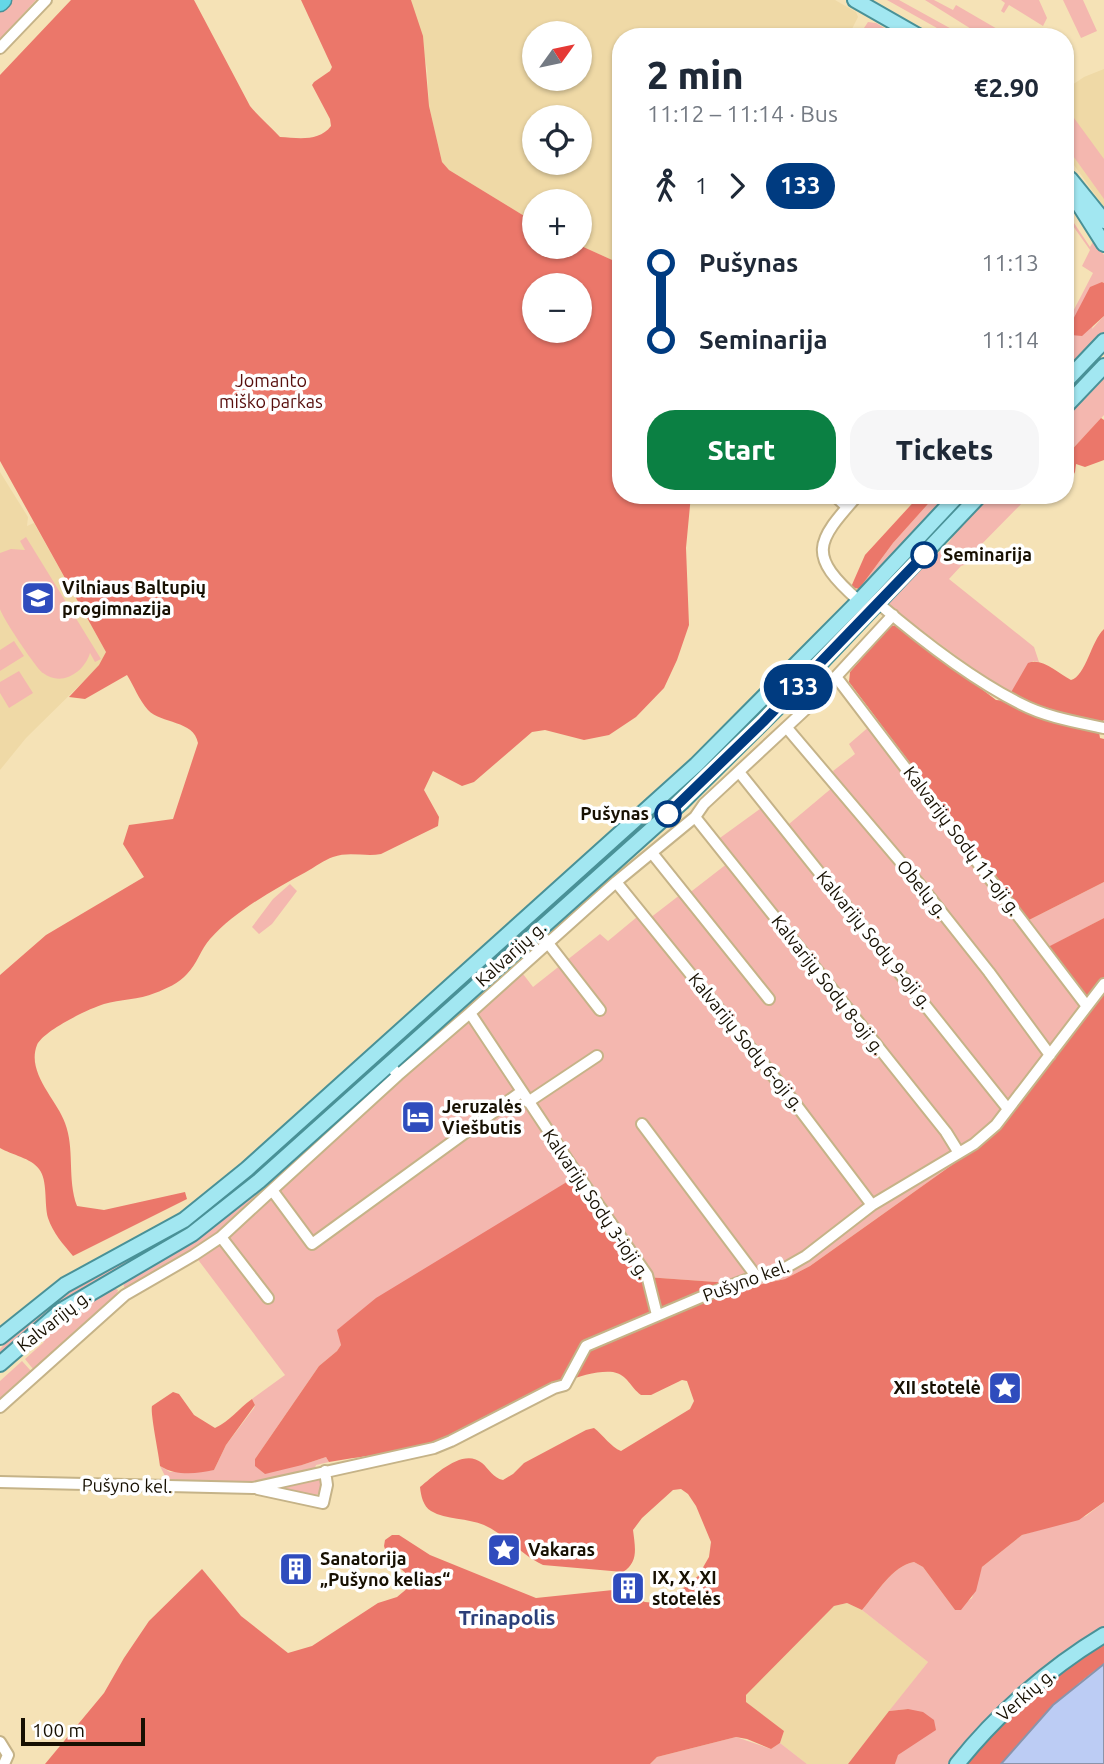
<!DOCTYPE html>
<html lang="en">
<head>
<meta charset="utf-8">
<style>
	body { margin:0; font-family:Ubuntu,sans-serif; background:#f6f6f7; color:#1f2937; height:100vh; display:flex; flex-direction:column; font-size:26px; white-space:nowrap }
	* { box-sizing:border-box; margin:0 }
	p { font-size:23px; color:#747a83 }
	.icon { flex:none; width:38px; height:38px; fill:none; stroke:currentColor; stroke-width:2; stroke-linecap:round; stroke-linejoin:round }
	.map { position:relative; flex:1; overflow:hidden }
	.sheet { position:absolute; left:612px; top:28px; width:462px; height:476px; display:flex; flex-direction:column; background:#fff; border-radius:28px; box-shadow:0 2px 5px #0004 }
	.sheet>* { flex:none }
	.badge { padding:0 14px; border-radius:23px; font-size:24px; line-height:46px }
	.needle { width:46px; rotate:57deg }
	.fabs { position:absolute; left:522px; top:21px; display:grid; gap:14px }
	.fabs a { display:grid; place-items:center; width:70px; height:70px; border-radius:50%; background:#fff; box-shadow:0 2px 5px #0004; font-size:35px }
	.scale { position:absolute; left:21px; bottom:18px; width:124px; box-sizing:border-box; padding-left:7px; border:4px solid #171002; border-top:0; font-size:19px; line-height:24px; white-space:nowrap; color:#171002; -webkit-text-stroke:5px #fff; paint-order:stroke }
	.map>.badge { position:absolute; translate:-50% -50%; box-shadow:0 0 0 4px #fff }
	.legs { display:flex; align-items:center; gap:10px; height:77px; padding:0 35px; font-size:23px }
	.legs p { margin-inline-start:auto }
	.headline { display:flex; align-items:center; justify-content:space-between; height:119px; padding:0 35px }
	h1 { font-size:38px; font-weight:800; line-height:52px }
	.button { display:flex; gap:14px; margin-top:auto; padding:14px 35px }
	.button a { flex:1; height:80px; border-radius:28px; background:#0b8043; color:#fff; font-size:28px; font-weight:800; line-height:80px; text-align:center }
	.button a+a { background:#f6f6f7; color:#1f2937 }
	ul { padding:0 35px; list-style:none }
	li { display:flex; align-items:center; gap:24px; height:77px; font-size:26px }
	li i { display:grid; place-items:center; width:10px; height:100%; margin:0 9px; background:currentColor }
	li i::after { content:''; width:18px; height:18px; margin:-9px; border:5px solid; border-radius:50%; background:#fff }
	li p { margin-inline-start:auto }
	li:first-child i { background:linear-gradient(#0000 50%,currentColor 0) }
	li:last-child i { background:linear-gradient(currentColor 50%,#0000 0) }
	.map>svg:first-child { display:block }
	.built { fill:#efd9a6; fill-rule:evenodd }
	.green { fill:#f4b7af }
	.forest { fill:#eb776a; fill-rule:evenodd }
	.water { fill:#bcccf4; stroke:#8a94ab; stroke-width:2 }
	.lines { fill:none; stroke-linecap:round; stroke-linejoin:round }
	.minor-casing { stroke:#c5b388; stroke-width:14 }
	.major-casing { stroke:#499197; stroke-width:18 }
	.highway-casing { stroke:#499197; stroke-width:19 }
	.minor { stroke:#fff; stroke-width:10 }
	.major { stroke:#a2e7f1; stroke-width:14 }
	.highway { stroke:#64d7e7; stroke-width:16 }
	.line-1-casing { stroke:#fff; stroke-width:16 }
	.line-1 { stroke:#003b80; stroke-width:10 }
	.stop-1-dot { fill:#fff; stroke:#003b80; stroke-width:3.5 }
	.labels { text-anchor:middle; stroke-width:7; stroke-linejoin:round; paint-order:stroke }
	.park-label { font-size:18px; fill:#580e0c; stroke:#fff }
	.stop-label { font-size:18px; font-weight:bold; fill:#171002; stroke:#fff; text-anchor:start }
	.poi-label { font-size:18px; font-weight:bold; fill:#171002; stroke:#fff; text-anchor:start }
	.street-label { font-size:18px; fill:#171002; stroke:#fff }
	.quarter-label { font-size:21px; font-weight:bold; fill:#2c3f79; stroke:#fff }
</style>
</head>
<body>
<div class="map">
<svg width="1104" height="1764" viewBox="0 0 1104 1764">
	<rect width="100%" height="100%" fill="#f5e2b6"/>
	<path class="built" d="M411,0H835L856,12L858,17L848,37H621V264L579,245V201H534V222L449,170L442,162L429,106L427,68ZM534,33H579V79H534ZM534,117H579V163H534Z
		M1104,69V207L1066,154V89L1084,77Z
		M0,472L28,517L27,526L34,523L106,652L100,665L26,738L0,770Z
		M847,1603L862,1610L928,1662L848,1764H807L780,1743L784,1731L745,1702L746,1694L834,1606Z"/>
	<path class="green" d="M11,0H36L0,39V12Z
		M887,0H899L966,37H953Z
		M925,0H934L953,10L956,5L1011,37H984Z
		M1001,0H1039L1047,18L1043,26L1009,5L1004,13L1001,11L1005,3Z
		M1063,0H1083L1097,31L1081,38Z
		M868,22L876,23L899,37H858Z
		M1066,107L1104,159V199L1066,146Z
		M1066,211L1090,247L1094,240L1104,255V283L1102,282L1092,329L1104,316V332L1066,368V325L1093,273L1082,266L1090,250L1066,216Z
		M1104,372V415L1066,456V412Z
		M936,495H951L859,589L893,543Z
		M986,495H1019L1021,500H1025L970,556L972,562L961,566L949,579L1034,647L1039,662L1033,661L1007,701L1008,694L891,608L886,600L912,579L950,541L961,521Z
		M26,537L101,659L95,662L90,653C84,673 61,687 43,673C36,668 2,617 0,609C0,597 0,567 0,553L11,549L25,550L20,541Z
		M842,627L832,643L700,777L612,857L607,852Z
		M14,641L24,656L0,671V650Z
		M19,671L33,693L9,708L0,693V682Z
		M878,719L1029,920L1104,882V918L1049,947L1090,1003L980,1145L810,1266L785,1279L758,1285L646,1277L340,1338L341,1345L337,1351L319,1366L255,1459V1465H302L326,1457L329,1462L316,1465L314,1471L266,1481L240,1483L167,1480L160,1466L170,1472L214,1470L226,1445L254,1408L255,1405L252,1399L285,1375L196,1257L520,970L533,987L600,934L608,941L643,912L650,918L685,891L688,894L728,863L713,843L768,803L789,824L839,782L833,771L855,754L849,744Z
		M600,858L605,863L489,966L486,965L485,963Z
		M290,884L297,891L272,924L259,934L252,927L273,899Z
		M475,972L430,1015L405,1043L228,1201H224V1196Z
		M388,1074L389,1075L273,1180L274,1183L214,1238L128,1288L124,1287L123,1279Z
		M203,1214L158,1248L65,1300L0,1356V1349L22,1325L59,1296Z
		M110,1286L118,1290L116,1298L33,1369L25,1359L44,1342L39,1339L70,1312Z
		M22,1361L31,1371L0,1401V1381Z
		M319,1478L321,1480L322,1491L315,1496L282,1491L277,1487Z
		M1104,1502V1629L950,1764H895L908,1709L889,1711L928,1662L862,1610C877,1593 892,1566 914,1562L923,1567L955,1610L972,1598L982,1567L1022,1535L1086,1516Z
		M736,1737L771,1749L780,1743L807,1764H650L657,1757Z"/>
	<path class="forest" d="M71,0H194L250,106C259,117 270,126 280,137C298,138 319,142 331,126L330,119L312,85L314,82L330,71L332,67L301,0H411L423,36L429,106L442,162L449,170L534,222V247L579,245L621,264V495H691L686,548L689,625L677,660L664,688L636,717L609,735L584,740L545,730L532,732L474,782L462,786L433,771L424,790L439,817L438,826L381,854C365,857 349,851 333,857C324,860 315,867 306,872C273,890 235,911 210,939C201,949 197,964 187,974C179,983 166,989 155,993C139,1000 120,999 104,1004C88,1009 43,1031 37,1045C26,1073 57,1100 65,1123C75,1149 67,1179 77,1206L104,1210L185,1192L187,1199L73,1256C63,1244 53,1233 48,1218C44,1204 48,1180 39,1169C31,1158 12,1155 0,1148V975L46,935L144,877L123,844L129,825L173,819L198,743C194,720 161,724 148,710C139,700 134,686 127,675L85,699L69,697L99,665L106,652L0,461V75ZM579,285V331H534V285Z
		M1102,282L1104,283V316L1082,336L1071,335L1068,329L1090,287Z
		M1101,418L1104,420V460L1085,467L1076,464L1075,472L1069,483H1066V456Z
		M920,495H936L893,543L859,589L851,587L865,555Z
		M898,625L996,700L1006,701L1028,663C1042,657 1058,673 1071,680C1086,676 1091,641 1104,629V720L1098,726L1100,738L1104,739V882L1029,920L849,682L850,672L890,626Z
		M1104,918V1502L1079,1520L1022,1535L982,1567L976,1591L961,1610H955L923,1567L914,1562C892,1566 877,1593 862,1610L847,1603L834,1606L746,1695V1702L784,1731L780,1743L771,1749L747,1739L736,1737L657,1757L650,1764H45L104,1693L124,1658L149,1621L202,1569L241,1616L288,1653L312,1646L378,1603L397,1597L409,1587L411,1579L408,1575L388,1558L384,1546L385,1540L392,1535H399L430,1555L536,1598L613,1590L645,1602L655,1603L687,1586L698,1576L709,1557L711,1542L696,1506L688,1494L681,1489L673,1490L642,1518L633,1530C635,1547 639,1562 623,1572L543,1565C521,1555 506,1535 484,1525C468,1518 446,1520 431,1511C423,1506 421,1496 420,1487C435,1475 463,1447 482,1463C489,1469 493,1478 503,1480L513,1474L524,1463L586,1430L594,1428C603,1435 611,1447 621,1451L690,1409L694,1401L687,1381L682,1380L651,1395H641C630,1387 628,1375 613,1372C573,1367 489,1420 450,1436C412,1452 369,1455 329,1462L326,1457L302,1465L265,1474L255,1466V1459L319,1366L337,1351L341,1345L337,1330L376,1298L575,1177L646,1277L758,1285L785,1279L810,1266L980,1145L1090,1003L1048,947Z
		M173,1392L179,1394L194,1415L215,1428C231,1420 237,1410 252,1399L255,1405L226,1445L214,1470C196,1474 176,1476 160,1466C159,1455 150,1413 152,1406Z
		M1104,1642V1664C1064,1692 1032,1727 1001,1764H962L1007,1715L1077,1658Z
		M908,1709L923,1712L934,1720L936,1730L898,1755L895,1764H848L889,1711Z"/>
	<path class="water" d="M1104,1664V1764H1001L1053,1705Z"/>
	<g class="lines">
		<g class="minor-casing">
			<path id="minor" d="M0,48L46,0
				M834,495L847,507
				M858,495C815,543 807,555 859,601
				M878,603C919,638 973,680 1021,704C1046,717 1076,722 1104,728
				M837,678L1086,1005
				M787,728L921,886L989,972L1050,1055
				M739,772L1008,1109
				M695,817L946,1132L959,1153
				M652,853L769,999
				M616,882L791,1098L872,1205
				M544,938L600,1010
				M470,1013L616,882L695,817L704,804L807,708L893,615
				M389,1064L398,1075L470,1013L575,1171L647,1275L657,1315
				M528,1102L597,1056
				M642,1124L756,1276
				M272,1190L398,1075
				M221,1237L272,1190L312,1244L521,1092
				M0,1407L125,1295L194,1255L221,1237L268,1298
				M0,1482L253,1488L434,1448L451,1441L554,1388L565,1385L586,1346L706,1295L756,1276L771,1274L785,1268L806,1256L872,1205L974,1144L996,1125L1104,984
				M258,1489L323,1503L327,1485L325,1471
				M0,1742L8,1755L4,1764"/>
		</g>
		<g class="major-casing">
			<path id="major" d="M855,0L920,37
				M1070,179L1104,221
				M1066,184L1104,244
				M1066,381L1104,341
				M1066,406L1104,366
				M0,1337L65,1285L184,1220L247,1169L696,765L859,601L958,495
				M0,1364L62,1310L192,1234L259,1181L682,802L791,694L980,495
				M957,1764C997,1714 1049,1668 1104,1635"/>
		</g>
		<g class="highway-casing">
			<path id="highway" d="M0,3L3,0"/>
		</g>
		<use href="#minor" class="minor"/>
		<use href="#major" class="major"/>
		<use href="#highway" class="highway"/>
	</g>
	<g class="lines">
		<g class="line-1-casing">
			<path id="line-1" d="M668,814L763,722L924,555"/>
		</g>
		<use href="#line-1" class="line-1"/>
	</g>
	<defs>
		<g id="school-square" transform="scale(1.75)"><rect x="-9" y="-9" width="18" height="18" rx="4" fill="#2f4cbd" stroke="#fff"/><path d="M0-5L7-2L0 1L-7-2ZM-4 1L0 2.5L4 1V4Q0 6-4 4Z" fill="#fff"/></g>
		<g id="hotel-square" transform="scale(1.75)"><rect x="-9" y="-9" width="18" height="18" rx="4" fill="#2f4cbd" stroke="#fff"/><path d="M-6-4.5h1.5V1H6V5H4.5V3h-9V5H-6ZM-4 0a1.8 1.8 0 1 1 3.6 0ZM.5 0V-2.5h3Q6-2.5 6 0Z" fill="#fff"/></g>
		<g id="sight-square" transform="scale(1.75)"><rect x="-9" y="-9" width="18" height="18" rx="4" fill="#2f4cbd" stroke="#fff"/><path d="M0-6L1.8-2.2L6-1.7L2.9 1.2L3.7 5.4L0 3.3L-3.7 5.4L-2.9 1.2L-6-1.7L-1.8-2.2Z" fill="#fff"/></g>
		<g id="building-square" transform="scale(1.75)"><rect x="-9" y="-9" width="18" height="18" rx="4" fill="#2f4cbd" stroke="#fff"/><path d="M-4-6H4V6H1V3H-1V6H-4ZM-2.5-4.3h1.7v1.8h-1.7ZM.8-4.3h1.7v1.8H.8ZM-2.5-1h1.7V.8h-1.7ZM.8-1h1.7V.8H.8Z" fill="#fff"/></g>
	</defs>
	<g fill-rule="evenodd">
		<use href="#school-square" x="38" y="598"/>
		<use href="#hotel-square" x="418" y="1117"/>
		<use href="#sight-square" x="1005" y="1388"/>
		<use href="#sight-square" x="504" y="1550"/>
		<use href="#building-square" x="296" y="1569"/>
		<use href="#building-square" x="628" y="1588"/>
	</g>
	<g class="stop-1-dot">
		<circle cx="924" cy="555" r="12"/>
		<circle cx="668" cy="814" r="12"/>
	</g>
	<g class="labels">
		<g class="park-label">
			<text x="271" y="387">Jomanto<tspan x="271" dy="21">miško parkas</tspan></text>
		</g>
		<g class="stop-label">
			<text x="943" y="561">Seminarija</text>
			<text x="649" y="820" text-anchor="end">Pušynas</text>
		</g>
		<g class="poi-label">
			<text x="62" y="594">Vilniaus Baltupių<tspan x="62" dy="21">progimnazija</tspan></text>
			<text x="442" y="1113">Jeruzalės<tspan x="442" dy="21">Viešbutis</tspan></text>
			<text x="981" y="1394" text-anchor="end">XII stotelė</text>
			<text x="528" y="1556">Vakaras</text>
			<text x="320" y="1565">Sanatorija<tspan x="320" dy="21">„Pušyno kelias“</tspan></text>
			<text x="652" y="1584">IX, X, XI<tspan x="652" dy="21">stotelės</tspan></text>
		</g>
		<g class="street-label">
			<text transform="translate(962 841) rotate(53)" y="6">Kalvarijų Sodų 11-oji g.</text>
			<text transform="translate(922 889) rotate(51)" y="6">Obelų g.</text>
			<text transform="translate(874 940) rotate(51)" y="6">Kalvarijų Sodų 9-oji g.</text>
			<text transform="translate(511 954) rotate(-42)" y="6">Kalvarijų g.</text>
			<text transform="translate(828 985) rotate(52)" y="6">Kalvarijų Sodų 8-oji g.</text>
			<text transform="translate(746 1042) rotate(51)" y="6">Kalvarijų Sodų 6-oji g.</text>
			<text transform="translate(596 1204) rotate(56)" y="6">Kalvarijų Sodų 3-ioji g.</text>
			<text transform="translate(746 1281) rotate(-20)" y="6">Pušyno kel.</text>
			<text transform="translate(54 1321) rotate(-38)" y="6">Kalvarijų g.</text>
			<text transform="translate(127 1486) rotate(1)" y="6">Pušyno kel.</text>
			<text transform="translate(1026 1695) rotate(-41)" y="6">Verkių g.</text>
		</g>
		<g class="quarter-label">
			<text x="507" y="1625">Trinapolis</text>
		</g>
	</g>
</svg>
<div class="fabs">
<a><svg class="needle" viewBox="-14 -14 28 28"><path d="M0-13l5 13h-10z" fill="#e53935"/><path d="M0 13l5-13h-10z" fill="#747a83"/></svg></a>
<a><svg class="icon" aria-label="locate" viewBox="0 0 24 24"><circle cx="12" cy="12" r="6"/><path d="M12 2v4M12 18v4M2 12h4M18 12h4"/></svg></a>
<a>+</a>
<a>−</a>
</div>
<div class="scale">100 m</div>
<b class="badge" style="left:798px;top:687px;background:#003b80;color:#fff">133</b>
<section class="sheet">
<div class="headline"><div><h1>2 min</h1><p>11:12 – 11:14 · Bus</p></div><b>€2.90</b></div>
<div class="legs"><svg class="icon" aria-label="walk" viewBox="0 0 24 24"><circle cx="13" cy="4" r="2"/><path d="M13 8l-2 6 4 7M11 14l-3 7M7 12l3-4h3l4 4"/></svg>1<svg class="icon" aria-label="forward" viewBox="0 0 24 24"><path d="M9 5l7 7-7 7"/></svg><b class="badge" style="background:#003b80;color:#fff">133</b></div>
<ul>
<li><i style="color:#003b80"></i><b>Pušynas</b><p>11:13</p></li>
<li><i style="color:#003b80"></i><b>Seminarija</b><p>11:14</p></li>
</ul>
<div class="button"><a>Start</a><a>Tickets</a></div>
</section>
</div>
</body>
</html>
